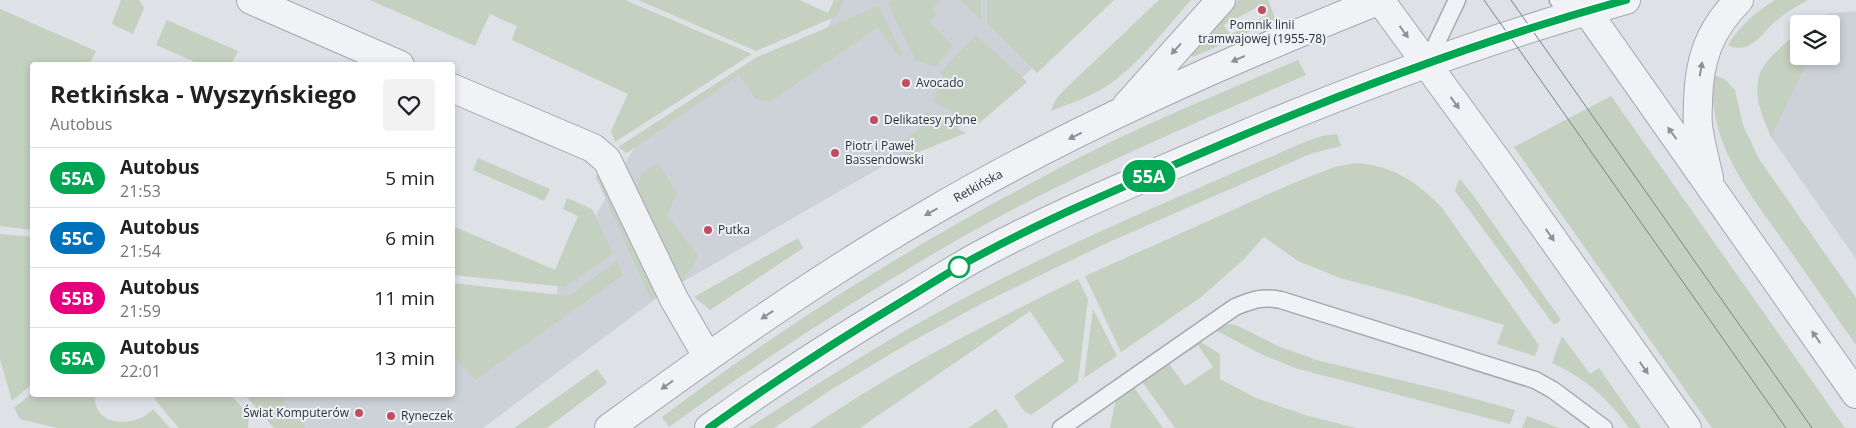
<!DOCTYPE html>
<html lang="pl">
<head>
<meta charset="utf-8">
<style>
	body { margin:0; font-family:"Open Sans",sans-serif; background:#f2f2f2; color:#202124; height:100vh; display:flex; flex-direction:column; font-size:19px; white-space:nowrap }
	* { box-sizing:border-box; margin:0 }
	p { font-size:16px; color:#757577 }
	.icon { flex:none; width:28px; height:28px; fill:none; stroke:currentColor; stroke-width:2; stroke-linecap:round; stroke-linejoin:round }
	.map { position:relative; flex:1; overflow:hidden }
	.panel { position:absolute; left:30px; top:62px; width:425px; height:335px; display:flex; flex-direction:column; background:#fff; border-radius:5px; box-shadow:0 2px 8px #0003 }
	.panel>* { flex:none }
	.badge { padding:0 10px; border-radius:16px; font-size:18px; line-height:32px }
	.controls { position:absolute; left:1790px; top:15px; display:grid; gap:10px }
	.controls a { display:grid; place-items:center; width:50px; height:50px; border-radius:5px; background:#fff; box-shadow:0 2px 8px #0003; font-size:25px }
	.map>.badge { position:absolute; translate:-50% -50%; box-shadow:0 0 0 2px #fff }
	.round { display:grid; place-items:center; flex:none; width:52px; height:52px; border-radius:5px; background:#f2f2f2 }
	.headline { display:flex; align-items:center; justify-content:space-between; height:85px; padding:0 20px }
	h1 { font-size:24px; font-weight:700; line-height:38px }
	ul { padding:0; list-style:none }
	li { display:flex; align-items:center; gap:15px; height:60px; padding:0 20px; border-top:1px solid #e0e0e0 }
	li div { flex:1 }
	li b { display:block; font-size:19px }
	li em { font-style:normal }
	li .badge { min-width:55px; font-weight:700; text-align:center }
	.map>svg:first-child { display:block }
	.built { fill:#cdd1d8 }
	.green { fill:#c4d0c0; fill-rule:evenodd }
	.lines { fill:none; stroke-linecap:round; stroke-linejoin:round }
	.service-casing { stroke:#a4a9b0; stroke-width:19 }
	.minor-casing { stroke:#a4a9b0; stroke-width:30 }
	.tertiary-casing { stroke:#a4a9b0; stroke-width:30 }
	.service { stroke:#f1f2f5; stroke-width:16 }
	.minor { stroke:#f1f2f5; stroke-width:28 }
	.tertiary { stroke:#f1f2f5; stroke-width:28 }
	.tram { stroke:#79828f; stroke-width:1 }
	.oneway { fill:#8d9198 }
	.line-casing { stroke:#fff; stroke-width:11 }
	.line { stroke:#00a651; stroke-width:8 }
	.poi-dot { fill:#c34c60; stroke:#eef1f4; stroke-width:2 }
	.stop-dot { fill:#fff; stroke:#00a651; stroke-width:2.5 }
	.labels { text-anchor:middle; stroke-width:4; stroke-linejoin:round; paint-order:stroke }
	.poi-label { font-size:12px; fill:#29303c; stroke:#eef1f4; text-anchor:start }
	.street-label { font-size:12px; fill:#29303c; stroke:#eef1f4 }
</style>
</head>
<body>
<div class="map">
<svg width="1856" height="428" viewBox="0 0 1856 428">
	<rect width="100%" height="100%" fill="#dee2e7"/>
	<path class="built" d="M839,0H1107L977,119L909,151L662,294L483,428H277L258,395H452L453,289L556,300L558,282L638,141L747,70L823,39Z
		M1856,11V259L1771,137L1758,102V79L1761,70L1767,61L1799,32V56H1831V24H1811L1825,14Z"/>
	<path class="green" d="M121,0H139L144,8L133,34L112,24Z
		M370,0H625L752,54L615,142L611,131L628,94L512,40L517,26L490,14L475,46Z
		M638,0H799L828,13L834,0H844L837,16L756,51Z
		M892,0H941L932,10L937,14L929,22L953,46L935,67L916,61L887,2Z
		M961,0H981V19Z
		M987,0H1114L1037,73L987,23Z
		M1159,0H1191C1164,30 1138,66 1104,88C1087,98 1069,104 1051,111L1056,99L1063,91Z
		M1238,0H1268L1276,20L1193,57L1190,53ZM1263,4L1267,15L1230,35L1224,25Z
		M1775,0H1808C1797,6 1787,12 1777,20C1762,32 1751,56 1728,45C1740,26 1755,12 1775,0Z
		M879,6L903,56L898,55L878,27L770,102L756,99L739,75L627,153L618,147L757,57Z
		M0,9L96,51L89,65H32V230L0,226Z
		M167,20L238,51L231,65H202L156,45Z
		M1799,32V56H1810L1771,137C1767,126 1761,115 1759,103C1751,68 1775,52 1799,32Z
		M976,35L1027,82L977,125L933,101L943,77L940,72Z
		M1298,60L1306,75C1188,126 1069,176 957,240C858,297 762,360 669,427L662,417C771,335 886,262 1005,197C1032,183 1060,167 1088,153C1157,119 1228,90 1298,60Z
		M1713,75L1725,79L1735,90L1743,125L1759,159L1856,298V345C1833,312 1810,279 1786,245C1750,193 1707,144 1713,75Z
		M1611,96L1845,428H1712L1514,147Z
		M927,111L966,133L906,157L898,144L919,129Z
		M1337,134L1341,146L1310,154L1109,242L981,304L909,343L832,389L774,428H748C810,389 871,349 935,314C1054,248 1181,196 1305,142L1322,136Z
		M478,158L550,189L544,201L473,170Z
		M658,163L677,193L667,215L698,256L683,281L659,240L636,192L641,174Z
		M1356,163C1391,165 1418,182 1442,208L1539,345L1535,356L1497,344L1504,325L1408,296L1340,278L1298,261L1264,237L1243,260L1201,297L1121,352L1085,276L1291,184L1335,167Z
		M598,173L657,296L651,300L596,177Z
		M1460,179L1473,195L1561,320L1554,325L1455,191L1457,184Z
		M567,198L592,209L613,253L565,287L453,275V226L555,270L578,216L563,209Z
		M0,234L32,237V384L12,401L0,359Z
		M798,238L803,248L710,310L694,297Z
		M617,261L623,275L475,380L456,358L453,360V283L569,296Z
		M1078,279L1088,299L1078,382L1031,415L1024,411L1014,396L1064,361L1030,311L860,428H810C895,370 986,324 1078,279Z
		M1093,309L1117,356L1084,378Z
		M1230,324L1238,326L1280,347L1320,361L1446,391L1515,410L1510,424L1295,368L1263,355L1215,330Z
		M1562,336L1590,374L1599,368L1641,428H1629C1607,397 1586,379 1552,363Z
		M1199,341L1220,354V379L1256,398L1305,415L1356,428H1175L1141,380L1168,362L1185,386L1213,367L1198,345L1190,351L1188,349Z
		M597,369L607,383L547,428H514Z
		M1133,386L1163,428H1110L1116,398Z
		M32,393V395H95C93,428 137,428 153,409L170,428H57L20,419L14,408Z
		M156,395H231L249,415L248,428H179L155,400Z
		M245,395H278L306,428H274Z
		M996,409L1008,426L1007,428H968Z
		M1527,416L1559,428H1560H1522Z"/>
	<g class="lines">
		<g class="service-casing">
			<path id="service" d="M1558,0L1586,11
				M1427,63L1457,0
				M1061,428L1235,307C1253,300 1262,296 1281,300L1535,380L1553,390L1604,428"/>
		</g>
		<g class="minor-casing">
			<path id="minor" d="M251,0L400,65
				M452,88L593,148L607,160L674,299L707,356"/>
		</g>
		<g class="tertiary-casing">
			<path id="tertiary" d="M1380,0L1496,159L1687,428
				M1579,0L1856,394
				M1127,105L1221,0
				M1709,178C1705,160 1700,142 1698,125C1697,117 1698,109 1698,101C1699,60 1709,30 1739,0
				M609,428C712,353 816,279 926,215C1070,130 1225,62 1380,0
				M709,428C774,381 841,338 910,297C933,283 956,268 980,255C1060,212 1144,178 1227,142C1357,87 1490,37 1626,0"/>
		</g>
		<use href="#service" class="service"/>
		<use href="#minor" class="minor"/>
		<use href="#tertiary" class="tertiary"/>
		<path class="tram" d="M1484,0L1786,428
			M1511,0L1812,428"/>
	</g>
	<defs><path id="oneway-solid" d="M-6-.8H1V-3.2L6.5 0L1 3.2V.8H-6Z" transform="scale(1.25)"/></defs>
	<g class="oneway">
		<use href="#oneway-solid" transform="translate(1404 32) rotate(54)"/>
		<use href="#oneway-solid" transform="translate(1176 49) rotate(132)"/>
		<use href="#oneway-solid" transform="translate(1238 59) rotate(156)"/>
		<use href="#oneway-solid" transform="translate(1701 69) rotate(-80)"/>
		<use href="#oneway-solid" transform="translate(1455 103) rotate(54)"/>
		<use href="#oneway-solid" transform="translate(1672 133) rotate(-126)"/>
		<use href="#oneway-solid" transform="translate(1075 136) rotate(154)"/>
		<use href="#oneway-solid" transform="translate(931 212) rotate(151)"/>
		<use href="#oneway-solid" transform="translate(1550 235) rotate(55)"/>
		<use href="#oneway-solid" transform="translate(767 315) rotate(146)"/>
		<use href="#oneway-solid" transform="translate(1816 337) rotate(-125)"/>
		<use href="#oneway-solid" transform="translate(1644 368) rotate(55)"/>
		<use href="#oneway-solid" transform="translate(667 385) rotate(144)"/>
	</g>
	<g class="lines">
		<g class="line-casing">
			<path id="line" d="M709,428C773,382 838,340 906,299C931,284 955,268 980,255C1060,212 1144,178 1227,142C1357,87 1490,37 1626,0"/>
		</g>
		<use href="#line" class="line"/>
	</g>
	<g class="poi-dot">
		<circle cx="1262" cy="10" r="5"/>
		<circle cx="906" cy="83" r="5"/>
		<circle cx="874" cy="120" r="5"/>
		<circle cx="835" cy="153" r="5"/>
		<circle cx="708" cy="230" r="5"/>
		<circle cx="359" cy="413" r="5"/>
		<circle cx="391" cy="416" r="5"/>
	</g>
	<circle class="stop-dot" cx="959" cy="267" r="10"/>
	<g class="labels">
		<g class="poi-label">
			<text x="1262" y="29" text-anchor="middle">Pomnik linii<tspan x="1262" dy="14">tramwajowej (1955-78)</tspan></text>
			<text x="916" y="87">Avocado</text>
			<text x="884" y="124">Delikatesy rybne</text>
			<text x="845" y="150">Piotr i Paweł<tspan x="845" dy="14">Bassendowski</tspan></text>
			<text x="718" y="234">Putka</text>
			<text x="349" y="417" text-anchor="end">Świat Komputerów</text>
			<text x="401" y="420">Ryneczek</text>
		</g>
		<g class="street-label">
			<text transform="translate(978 186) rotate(-29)" y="4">Retkińska</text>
		</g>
	</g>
</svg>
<div class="controls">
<a><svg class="icon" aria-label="layers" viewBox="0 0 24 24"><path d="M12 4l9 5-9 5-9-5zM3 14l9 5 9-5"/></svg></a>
</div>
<b class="badge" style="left:1149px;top:176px;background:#00a651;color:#fff">55A</b>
<section class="panel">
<div class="headline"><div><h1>Retkińska - Wyszyńskiego</h1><p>Autobus</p></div><a class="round"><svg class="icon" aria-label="heart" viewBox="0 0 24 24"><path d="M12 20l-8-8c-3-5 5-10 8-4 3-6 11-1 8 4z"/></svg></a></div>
<ul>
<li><span class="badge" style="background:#00a651;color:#fff">55A</span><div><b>Autobus</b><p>21:53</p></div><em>5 min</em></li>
<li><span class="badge" style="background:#0072bc;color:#fff">55C</span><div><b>Autobus</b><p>21:54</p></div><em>6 min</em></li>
<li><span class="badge" style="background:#e6007e;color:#fff">55B</span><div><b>Autobus</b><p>21:59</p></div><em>11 min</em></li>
<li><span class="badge" style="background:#00a651;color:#fff">55A</span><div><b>Autobus</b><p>22:01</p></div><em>13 min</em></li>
</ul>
</section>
</div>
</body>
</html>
